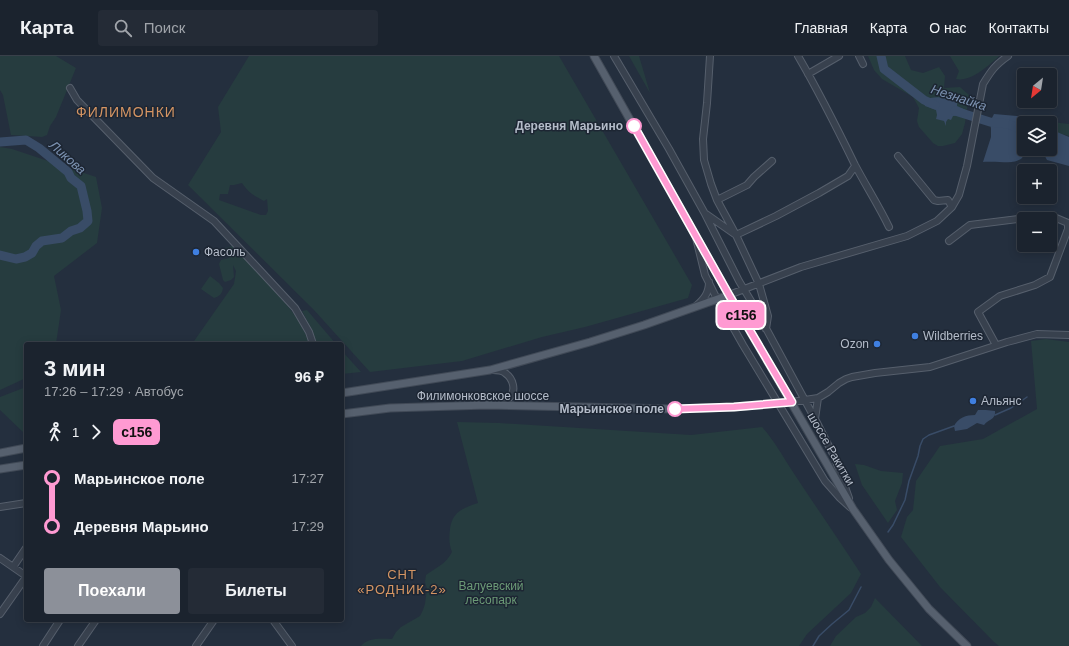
<!DOCTYPE html>
<html lang="ru">
<head>
<meta charset="utf-8">
<style>
	body { margin:0; font-family:Arial,sans-serif; background:#242b36; color:#f1f3f6; height:100vh; display:flex; flex-direction:column; font-size:15px; white-space:nowrap }
	* { box-sizing:border-box; margin:0 }
	p { font-size:13px; color:#a0a4aa }
	.icon { flex:none; width:22px; height:22px; fill:none; stroke:currentColor; stroke-width:2; stroke-linecap:round; stroke-linejoin:round }
	.map { position:relative; flex:1; overflow:hidden }
	.panel { position:absolute; left:24px; top:286px; width:320px; height:280px; display:flex; flex-direction:column; background:#1b232e; border-radius:4px; box-shadow:0 2px 10px #0003,0 0 0 1px #39404a }
	.panel>* { flex:none }
	.badge { padding:0 8px; border-radius:6px; font-size:14px; line-height:26px }
	.needle { width:26px; rotate:210deg }
	.fabs { position:absolute; left:1017px; top:12px; display:grid; gap:8px }
	.fabs a { display:grid; place-items:center; width:40px; height:40px; border-radius:4px; background:#1b232e; box-shadow:0 2px 10px #0003,0 0 0 1px #39404a; font-size:20px }
	.map>.badge { position:absolute; translate:-50% -50%; box-shadow:0 0 0 2px #fff }
	.legs { display:flex; align-items:center; gap:6px; height:44px; padding:0 20px; font-size:13px }
	.legs p { margin-inline-start:auto }
	.head { display:flex; align-items:center; justify-content:space-between; height:68px; padding:0 20px }
	h1 { font-size:22px; font-weight:700; line-height:30px }
	.action { display:flex; gap:8px; margin-top:auto; padding:8px 20px }
	.action a { flex:1; height:46px; border-radius:4px; background:#8c9099; color:#fff; font-size:16px; font-weight:700; line-height:46px; text-align:center }
	.action a+a { background:#242b36; color:#f1f3f6 }
	ul { padding:0 20px; list-style:none }
	li { display:flex; align-items:center; gap:14px; height:48px; font-size:15px }
	li i { display:grid; place-items:center; width:6px; height:100%; margin:0 5px; background:currentColor }
	li i::after { content:''; width:10px; height:10px; margin:-5px; border:3px solid; border-radius:50%; background:#1b232e }
	li p { margin-inline-start:auto }
	li:first-child i { background:linear-gradient(#0000 50%,currentColor 0) }
	li:last-child i { background:linear-gradient(currentColor 50%,#0000 0) }
	header { display:flex; align-items:center; gap:24px; box-sizing:border-box; height:56px; padding:0 20px; background:#1b232e; border-bottom:1px solid #39404a }
	header strong { font-size:19px }
	nav { display:flex; gap:22px; margin-inline-start:auto; font-size:14px }
	.search { width:280px; height:36px; background:#242b36; display:flex; align-items:center; gap:10px; box-sizing:border-box; padding:0 14px; border-radius:4px; color:#a0a4aa; font-size:15px }
	.map>svg:first-child { display:block }
	.green { fill:#263c3f; fill-rule:evenodd }
	.water { fill:#394c67 }
	.lines { fill:none; stroke-linecap:round; stroke-linejoin:round }
	.stream { stroke:#394c67; stroke-width:1.5 }
	.river { stroke:#394c67; stroke-width:9 }
	.minor-casing { stroke:#565f6c; stroke-width:8 }
	.major-casing { stroke:#414a57; stroke-width:9 }
	.minor { stroke:#38414e; stroke-width:6 }
	.major { stroke:#56606e; stroke-width:7 }
	.line-1-casing { stroke:#fff; stroke-width:9 }
	.line-1 { stroke:#ff9ad2; stroke-width:6 }
	.stop-1-dot { fill:#fff; stroke:#ff9ad2; stroke-width:2 }
	.shop-dot { fill:#3f7fe0; stroke:#1d2633; stroke-width:1.5 }
	.labels { text-anchor:middle; stroke-width:3; stroke-linejoin:round; paint-order:stroke }
	.stop-label { font-size:12px; font-weight:bold; fill:#b4bcc9; stroke:#1d2633; text-anchor:end }
	.poi-label { font-size:12px; fill:#b4bcc9; stroke:#1d2633; text-anchor:start }
	.street-label { font-size:12px; fill:#b4bcc9; stroke:#1d2633 }
	.park-label { font-size:12px; fill:#6b9a76; stroke:#1d2633 }
	.water-label { font-size:13px; font-style:italic; fill:#7c92b1; stroke:#1d2633 }
	.neighbourhood-label { font-size:13px; letter-spacing:1px; fill:#d59563; stroke:#1d2633 }
	.quarter-label { font-size:14px; letter-spacing:1px; fill:#d59563; stroke:#1d2633 }
</style>
</head>
<body>
<header>
<strong>Карта</strong>
<div class="search"><svg class="icon" aria-label="search" viewBox="0 0 24 24"><circle cx="10" cy="10" r="6"/><path d="M15 15l6 6"/></svg>Поиск</div>
<nav><a>Главная</a><a>Карта</a><a>О нас</a><a>Контакты</a></nav>
</header>
<div class="map">
<svg width="1069" height="590" viewBox="0 0 1069 590">
	<rect width="100%" height="100%" fill="#242f3e"/>
	<path class="green" d="M0,0H56L76,12L56,61L50,70L47,79L42,81L11,79L3,39L0,34Z
		M249,0H559L692,229L688,242L585,271L542,281L462,305L370,316L314,254L188,129L221,76L218,51ZM242,127C248,136 254,140 264,145L267,143L268,155L266,159H261L219,144L220,138H228L230,129H234Z
		M629,0H639L650,37Z
		M868,0H905L911,14L923,17L939,11L945,20L944,32L960,31L969,39L965,67L962,78L955,87L943,90H938L933,87L919,71L917,65L919,52L913,41L882,23L874,14Z
		M950,0H999L996,3C985,12 971,26 956,23L959,15Z
		M1052,66L1069,68V80L1050,75V67Z
		M0,91L12,93L96,121L102,152L97,187L54,220L61,254L56,288H26V322L0,334Z
		M232,190C247,202 259,216 271,231C287,250 302,263 309,288H192L234,228L236,215L233,209L234,221L231,224L225,226L223,224L219,208L221,204L229,202L225,192Z
		M210,220L219,227L223,232C222,238 220,240 214,242L201,233Z
		M307,254L336,288H315L311,272L302,255Z
		M1046,283L1069,286V590H999L994,586L940,531L901,481L907,461L913,454L916,425L940,390L983,383L1037,353L1031,285Z
		M342,295L361,316L342,318Z
		M26,331V377H24L0,354V341Z
		M457,366L499,367L691,379L762,371C774,384 783,401 793,416C816,451 839,484 861,518L851,537L807,578L799,590H361C369,581 380,583 392,583L396,576L401,571L420,560L423,554L425,548L427,533L425,526L426,519C437,511 446,508 452,496C449,488 449,482 450,473C452,456 463,452 478,447Z
		M855,408L864,409L881,415L903,417L902,427L895,445L897,454L888,467L862,429Z
		M875,542L922,590H830L836,580L856,561L865,557L871,551Z"/>
	<path class="water" d="M956,38C958,42 957,45 957,50L966,54L965,59L953,60L951,64L948,63L946,66V70L944,65L936,63L937,59L936,54L925,50L924,46V44C930,41 941,40 946,43L950,39L953,40Z
		M994,58L1017,60L1034,67H1024V93H1027C1025,95 1024,99 1022,102C1015,109 993,105 983,106L991,81V73L990,66Z
		M1050,73L1069,81V110L1047,104L1041,93H1050Z
		M978,354H986L995,355C996,364 988,363 984,369L977,367L967,373L955,375L954,370C958,362 966,359 975,359Z"/>
	<g class="lines">
		<path class="stream" d="M995,359L1011,352L1027,341
			M888,476L893,469L905,444L909,425L918,400L920,390L923,383L929,379L954,370
			M813,590L819,580L832,568L849,554L861,531"/>
		<path class="river" d="M881,0L884,13L924,44L935,49
			M955,55L990,66L1008,68L1024,75
			M0,86L26,84L39,92L68,116L71,122L81,130L87,155L88,165L80,172L71,175L62,182L42,185L36,190L32,197L25,201L16,203L0,199"/>
		<g class="minor-casing">
			<path id="minor" d="M614,0L669,93L704,156L739,225L754,250L815,363L834,400L849,442
				M710,0L707,47L703,83L704,104L711,128L717,144L736,179L759,228L768,260L766,273
				M798,0C819,36 837,72 855,109C866,130 879,150 889,171
				M859,0L863,8
				M808,18L839,0
				M70,32L77,44L153,122L214,165L295,252L309,276L313,288
				M898,100L934,144L938,145L948,144L952,151
				M717,144L747,129L754,121L772,105
				M706,158L736,179L776,160L819,137L848,120L855,110
				M696,182L705,219L717,243L743,289L825,425L840,442L850,451
				M949,185L970,169L1049,159L1068,167V173L1050,221L1035,229L1000,240L978,256L996,289
				M729,239L801,211L907,180L937,165L952,151L959,139L967,110L983,28C991,15 995,9 1008,0
				M696,250C704,243 709,237 709,226
				M733,270C735,256 746,255 758,258
				M493,314C497,314 502,314 505,317C513,322 517,335 509,342C506,346 499,346 494,347
				M792,346L818,342L828,336L839,327L846,323L852,321L875,317L930,311L1007,286L1037,278L1069,279
				M815,363L818,342
				M0,451L26,447
				M0,502L26,520
				M13,511L26,492
				M0,558L26,521
				M273,564L292,590
				M43,590L60,564
				M78,590L96,564
				M196,590L214,564"/>
		</g>
		<g class="major-casing">
			<path id="major" d="M594,0L729,239L853,453L889,504L929,553L967,590
				M342,337L490,314L590,286L644,269L729,239
				M342,358L390,352L487,349L675,353L734,351L792,346
				M0,397L26,392
				M0,413L26,409"/>
		</g>
		<use href="#minor" class="minor"/>
		<use href="#major" class="major"/>
	</g>
	<g class="lines">
		<g class="line-1-casing">
			<path id="line-1" d="M634,70L729,239L792,346L734,351L675,353"/>
		</g>
		<use href="#line-1" class="line-1"/>
	</g>
	<g class="stop-1-dot">
		<circle cx="634" cy="70" r="7"/>
		<circle cx="675" cy="353" r="7"/>
	</g>
	<g class="shop-dot">
		<circle cx="196" cy="196" r="4"/>
		<circle cx="915" cy="280" r="4"/>
		<circle cx="877" cy="288" r="4"/>
		<circle cx="973" cy="345" r="4"/>
	</g>
	<g class="labels">
		<g class="stop-label">
			<text x="623" y="74">Деревня Марьино</text>
			<text x="664" y="357">Марьинское поле</text>
		</g>
		<g class="poi-label">
			<text x="204" y="200">Фасоль</text>
			<text x="923" y="284">Wildberries</text>
			<text x="869" y="292" text-anchor="end">Ozon</text>
			<text x="981" y="349">Альянс</text>
		</g>
		<g class="street-label">
			<text x="483" y="344">Филимонковское шоссе</text>
			<text transform="translate(831 393) rotate(60)" y="4">шоссе Ракитки</text>
		</g>
		<g class="park-label">
			<text x="491" y="534">Валуевский<tspan x="491" dy="14">лесопарк</tspan></text>
		</g>
		<g class="water-label">
			<text transform="translate(959 41) rotate(18)" y="5">Незнайка</text>
			<text transform="translate(68 101) rotate(41)" y="5">Ликова</text>
		</g>
		<g class="neighbourhood-label">
			<text x="402" y="523">СНТ<tspan x="402" dy="15">«РОДНИК-2»</tspan></text>
		</g>
		<g class="quarter-label">
			<text x="126" y="61">ФИЛИМОНКИ</text>
		</g>
	</g>
</svg>
<div class="fabs">
<a><svg class="needle" viewBox="-14 -14 28 28"><path d="M0-13l5 13h-10z" fill="#e53935"/><path d="M0 13l5-13h-10z" fill="#a0a4aa"/></svg></a>
<a><svg class="icon" aria-label="layers" viewBox="0 0 24 24"><path d="M12 4l9 5-9 5-9-5zM3 14l9 5 9-5"/></svg></a>
<a>+</a>
<a>−</a>
</div>
<b class="badge" style="left:741px;top:259px;background:#ff9ad2;color:#111">с156</b>
<section class="panel">
<div class="head"><div><h1>3 мин</h1><p>17:26 – 17:29 · Автобус</p></div><b>96 ₽</b></div>
<div class="legs"><svg class="icon" aria-label="walk" viewBox="0 0 24 24"><circle cx="13" cy="4" r="2"/><path d="M13 8l-2 6 4 7M11 14l-3 7M7 12l3-4h3l4 4"/></svg>1<svg class="icon" aria-label="forward" viewBox="0 0 24 24"><path d="M9 5l7 7-7 7"/></svg><b class="badge" style="background:#ff9ad2;color:#111">с156</b></div>
<ul>
<li><i style="color:#ff9ad2"></i><b>Марьинское поле</b><p>17:27</p></li>
<li><i style="color:#ff9ad2"></i><b>Деревня Марьино</b><p>17:29</p></li>
</ul>
<div class="action"><a>Поехали</a><a>Билеты</a></div>
</section>
</div>
</body>
</html>
